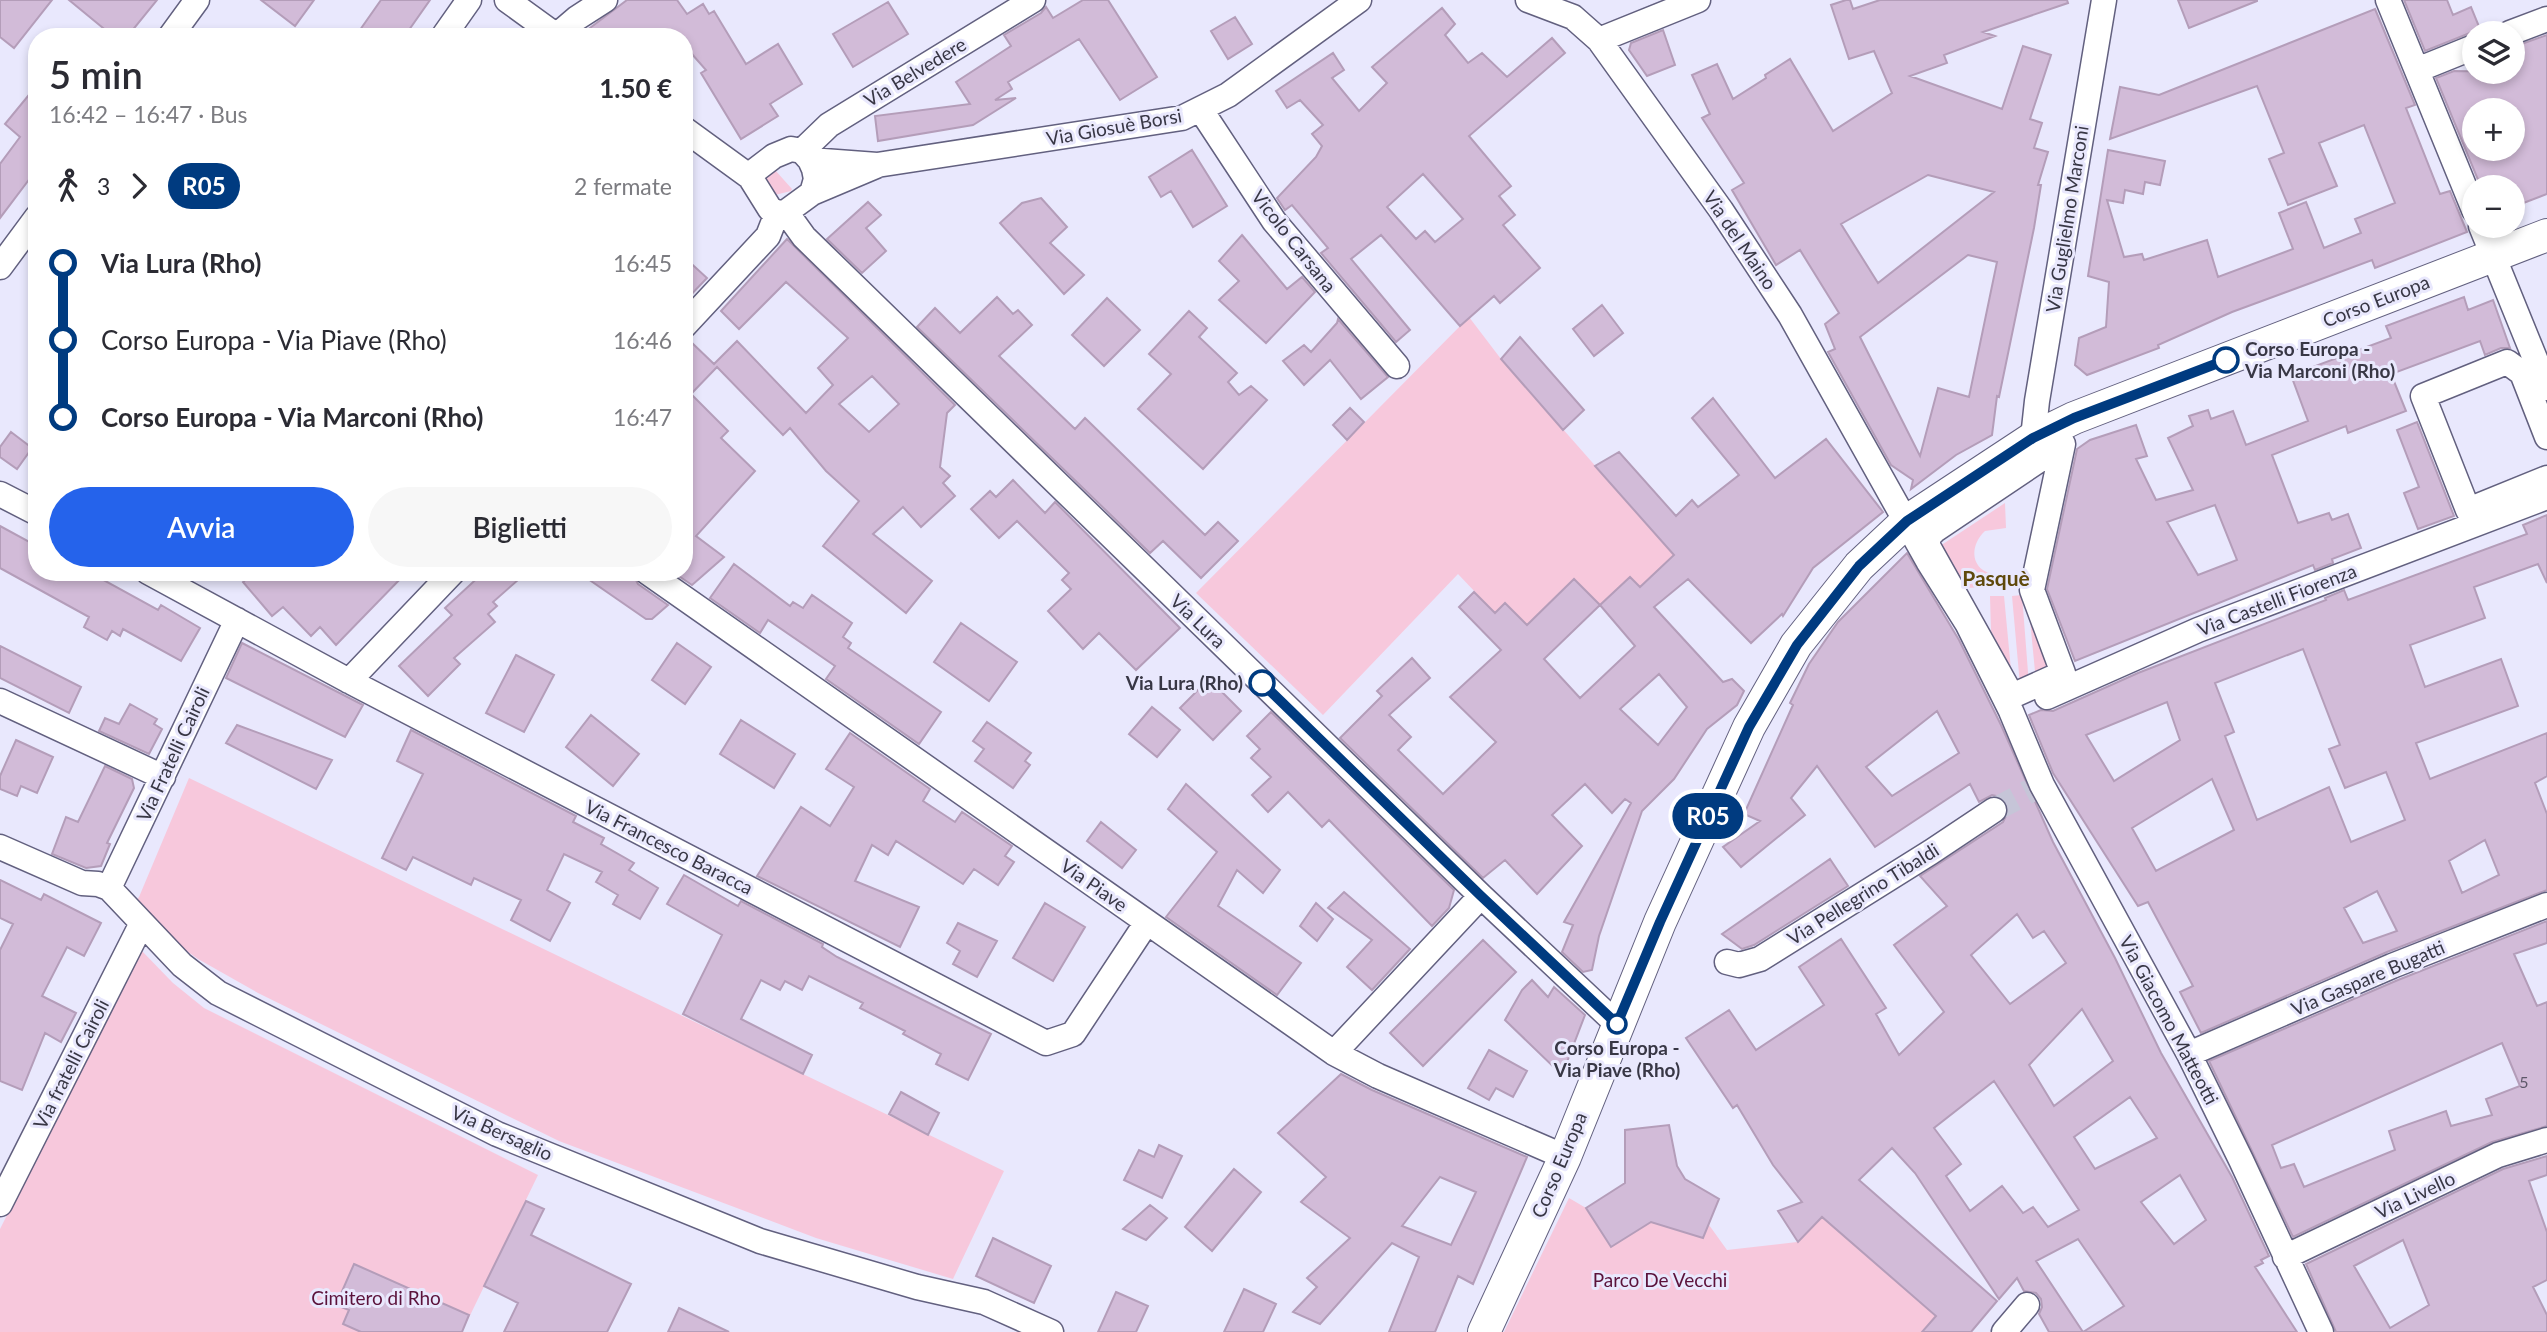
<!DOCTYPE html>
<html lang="it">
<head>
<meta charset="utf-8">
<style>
	body { margin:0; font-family:Lato,sans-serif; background:#f7f7f7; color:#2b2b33; height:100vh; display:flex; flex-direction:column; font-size:26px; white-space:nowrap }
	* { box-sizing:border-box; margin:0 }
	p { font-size:23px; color:#7c7c81 }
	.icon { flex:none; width:38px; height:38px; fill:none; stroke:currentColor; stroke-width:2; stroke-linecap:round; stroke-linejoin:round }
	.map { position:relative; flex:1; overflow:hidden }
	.sheet { position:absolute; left:28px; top:28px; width:665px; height:553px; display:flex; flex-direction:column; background:#fff; border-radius:28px; box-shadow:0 4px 10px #0003 }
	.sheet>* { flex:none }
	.badge { padding:0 14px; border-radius:23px; font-size:24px; line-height:46px }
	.tools { position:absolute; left:2462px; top:21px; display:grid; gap:14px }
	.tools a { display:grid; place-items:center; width:63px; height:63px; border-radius:50%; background:#fff; box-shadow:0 4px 10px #0003; font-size:35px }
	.map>.badge { position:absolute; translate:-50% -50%; box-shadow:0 0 0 4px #fff }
	.legs { display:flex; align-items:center; gap:10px; height:77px; padding:0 21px; font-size:23px }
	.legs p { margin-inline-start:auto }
	.head { display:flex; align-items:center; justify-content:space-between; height:119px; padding:0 21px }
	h1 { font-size:38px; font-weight:600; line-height:52px }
	.cta { display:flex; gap:14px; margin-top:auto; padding:14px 21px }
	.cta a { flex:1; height:80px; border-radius:42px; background:#2563eb; color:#fff; font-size:28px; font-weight:600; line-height:80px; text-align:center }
	.cta a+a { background:#f7f7f7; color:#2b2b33 }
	ul { padding:0 21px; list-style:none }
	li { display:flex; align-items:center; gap:24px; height:77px; font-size:26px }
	li i { display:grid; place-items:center; width:10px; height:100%; margin:0 9px; background:currentColor }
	li i::after { content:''; width:18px; height:18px; margin:-9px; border:5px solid; border-radius:50%; background:#fff }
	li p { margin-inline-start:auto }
	li:first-child i { background:linear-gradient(#0000 50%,currentColor 0) }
	li:last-child i { background:linear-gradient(currentColor 50%,#0000 0) }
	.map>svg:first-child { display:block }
	.green { fill:#f7c8dc }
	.building { fill:#d2bbd8; stroke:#b49db9; stroke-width:2; fill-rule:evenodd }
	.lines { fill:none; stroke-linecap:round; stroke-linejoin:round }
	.minor-tunnel { stroke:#c6c5d8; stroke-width:24; stroke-dasharray:24 12; stroke-linecap:butt }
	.minor-casing { stroke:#62607f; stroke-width:27 }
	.major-casing { stroke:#62607f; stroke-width:34 }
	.minor { stroke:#fff; stroke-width:24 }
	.major { stroke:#fff; stroke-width:32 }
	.line-1-casing { stroke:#fff; stroke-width:16 }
	.line-1 { stroke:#003b80; stroke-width:10 }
	.stop-1-dot { fill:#fff; stroke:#003b80; stroke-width:3.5 }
	.labels { text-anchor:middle; stroke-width:6; stroke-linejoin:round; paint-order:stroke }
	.number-label { font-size:16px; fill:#5e586a }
	.street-label { font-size:19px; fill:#383745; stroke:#e9e8fd }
	.stop-label { font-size:19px; font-weight:bold; fill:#383745; stroke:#e9e8fd; text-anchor:start }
	.park-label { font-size:19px; fill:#5b123b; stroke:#e9e8fd }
	.neighbourhood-label { font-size:21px; font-weight:bold; fill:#5f490b; stroke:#e9e8fd }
</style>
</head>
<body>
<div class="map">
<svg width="2547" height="1332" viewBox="0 0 2547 1332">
	<rect width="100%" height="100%" fill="#e9e8fd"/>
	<path class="green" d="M775,170L792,189L791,191L775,195L764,180L766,174Z
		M1469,317L1501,359L1674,555L1640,587L1630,578L1600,605L1574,579L1527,625L1506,603L1495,613L1458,574L1323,715L1196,593Z
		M2005,503L2006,528L1985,531C1966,549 1973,576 2001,574L2002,586L1966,588L1940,546Z
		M2022,595L2029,685H2020L2012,596Z
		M1990,596H2004L2011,670L1991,631Z
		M2029,609L2052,675L2036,682Z
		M189,778L1004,1171L953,1279L816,1238L559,1141L258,993L198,959L170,939L135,902L139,897Z
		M141,950L173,983L204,1008L538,1175L462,1332H0V1229Z
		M1569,1198L1586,1208L1611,1247L1651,1222L1703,1237L1709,1225L1727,1250L1797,1242L1822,1217L1936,1316L1927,1326L1933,1332H1504Z"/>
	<path class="building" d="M0,0H52L14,48L0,37Z
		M69,0H157L127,37H114Z
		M261,0H314L295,26Z
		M381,0H430L404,37H355Z
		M627,0H677L687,14L703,4L709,14L714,11L746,64L778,44L802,84L770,104L778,116L741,139L701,73L706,70L684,45V37H578Z
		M1083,0H1108L1157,77L1120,100L1079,39L1008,82L1012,89L995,100L1016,98L973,125L878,141L875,116L970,104L956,82L1011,46L1004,35L1041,13L1046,7L1053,18Z
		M1846,0H1850L1853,9L1880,0H2067L2068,3L1983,32L1995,36L1944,55L1947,63L1910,76L2002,109L2023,46L2051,55L2030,119L2042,123L2034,148L2048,152L2038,185H2041L2034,228L1999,397L1997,396L1992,435L1956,455L1911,489L1913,480L1891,465L1828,352L1835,349L1825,324L1839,313L1800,250L1776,265L1732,190L1744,183L1702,118L1710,114L1692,75L1717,64L1733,99L1766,78L1765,75L1790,59L1833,131L1892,93L1874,51L1849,59L1831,5ZM1928,175L1994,192L1878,283L1841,224ZM1968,255L1997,262L1969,397L1938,388L1920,456L1860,337Z
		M2178,0H2257V1L2189,28Z
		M2404,0H2447L2453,15L2471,7L2480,29L2425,51Z
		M888,2L908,34L853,67L833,34Z
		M1442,8L1455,24L1445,35L1468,63L1482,53L1507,77L1552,38L1565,53L1469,136L1511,186L1499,196L1515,215L1503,225L1540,268L1500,303L1494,296L1460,326L1381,235L1351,259L1410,330L1396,342L1321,253L1328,248L1292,205L1285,210L1277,198L1316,157L1322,146L1312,134L1323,125L1300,100L1287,108L1276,91L1333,53L1344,70L1332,78L1359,111L1387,83L1372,67ZM1423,174L1463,219L1435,242L1425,231L1416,239L1387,207Z
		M2375,9L2415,105L2406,108L2440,194L2450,191L2467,232L2375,268L2372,260L2308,284L2232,312L2158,345L2159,348L2087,375L2075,365L2079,338L2106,327L2109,282L2088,276L2108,150L2165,161L2160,185L2145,182L2143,194L2125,190L2123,203L2107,200L2124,257L2142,254L2144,260L2207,240L2218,277L2293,249L2279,213L2306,202L2324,248L2361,233L2355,219L2395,203L2364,125L2319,143L2337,186L2288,205L2269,159L2284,153L2257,86L2110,139L2120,87L2159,95Z
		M1235,17L1252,44L1228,59L1211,31Z
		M1663,30L1675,65L1647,76L1629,50L1631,43Z
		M2547,35V194L2513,207V187H2481L2436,78L2454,71L2513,72V47ZM2474,110H2513V149H2474Z
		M37,85V169L0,218V164L20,137L5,124Z
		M1192,150L1227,206L1193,227L1171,191L1161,197L1149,177Z
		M1041,198L1067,227L1050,243L1084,275L1064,294L1000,223L1022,203Z
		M868,202L881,215L866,228L886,251L862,273L827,239Z
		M1242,235L1287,289L1302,277L1315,292L1266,343L1219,300L1239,281L1219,261Z
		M787,239L955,405L947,413L940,467L950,476L943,483L955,496L921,527L903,507L873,534L932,581L906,613L823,546L859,501L826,471L790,428L783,435L717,367L691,394L728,431L721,438L755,471L696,536L724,557L692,585L673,572H684V340H689L714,364L737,341L806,413L833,385L818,368L848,338L786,282L739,329L721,311ZM872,376L899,404L869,432L839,404Z
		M684,257L707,278L684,302Z
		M997,297L1013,314L1018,310L1032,325L999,356L1075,429L1085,418L1205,535L1218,522L1238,541L1201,578L1163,541L1150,553L917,327L935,308L960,333Z
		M2464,297L2468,310L2493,300L2510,348H2501L2485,355L2480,341L2391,374L2406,411L2348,433L2346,426L2272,455L2298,523L2329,513L2332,520L2348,514L2361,548L2332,559L2333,563L2315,570L2313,565L2075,661L2047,589L2077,449L2090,440L2136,425L2147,456L2136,459L2156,500L2193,490L2168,438L2193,426L2189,416L2208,410L2211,419L2233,411L2246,445L2308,421L2291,375L2391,338L2386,326ZM2215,505L2237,560L2198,575L2167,522Z
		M1107,298L1140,330L1104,366L1072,335Z
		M1602,305L1623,333L1594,356L1573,329Z
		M1189,311L1207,328L1199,337L1237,373L1228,382L1239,395L1251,386L1267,400L1203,469L1138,409L1171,374L1149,354Z
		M1338,319L1388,377L1361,399L1330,360L1304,385L1283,361L1304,345L1311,352L1337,323Z
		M1520,337L1584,410L1563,430L1501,359Z
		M1713,398L1775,478L1826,439L1883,512L1813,568L1783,616L1782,614L1751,643L1688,579L1654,607L1723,682L1732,679L1744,691L1737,705L1707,729L1674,779L1642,811L1599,936L1592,970L1583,972L1562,952L1573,925L1564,922L1631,803L1625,799L1612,813L1585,784L1552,815L1582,846L1537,894L1505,860L1483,878L1340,738L1382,696L1377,691L1412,658L1430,678L1389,715L1411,737L1398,750L1443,794L1496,742L1450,697L1501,650L1459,607L1474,592L1495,613L1505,603L1527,625L1574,579L1600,605L1630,577L1640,587L1674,555L1595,466L1619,452L1676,516L1692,500L1698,507L1739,475L1692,418ZM1600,605L1635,646L1580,698L1544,659ZM1659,674L1687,707L1658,745L1620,709Z
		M1350,408L1364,422L1347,440L1333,425Z
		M2417,422L2454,516L2418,529L2404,493L2419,487L2397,430Z
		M11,432L32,448L17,469L0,457V447Z
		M1013,480L1045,513L1055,502L1180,628L1136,670L1099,633L1083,649L1048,611L1071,589L1062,580L1069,573L1017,521L999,538L971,509L990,491L996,497Z
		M2547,515V583L2538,564L2474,587L2485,618L2410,645L2425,687L2501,659L2518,706L2416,743L2430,779L2547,733V776L2535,783L2547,814V890L2387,952L2201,1033L2180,992L2193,986L2148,902L2138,906L2053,773L2029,715L2041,710L2053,711L2138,673L2326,600L2325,598L2344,590L2348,600L2527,534L2523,525ZM2303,649L2340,745L2329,749L2345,788L2386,772L2405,820L2351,842L2329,787L2257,820L2225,736L2234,732L2215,683ZM2167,702L2180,740L2114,781L2086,735ZM2212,779L2234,830L2156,871L2132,828ZM2485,840L2499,875L2462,893L2449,861ZM2377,891L2397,931L2363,943L2344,908Z
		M0,526L37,546V572H89L158,610L161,605L200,628L181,661L123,629L120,636L112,631L107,640L84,627L89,617L0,568Z
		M1907,553L1959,640L2001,725L2053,842L2115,958L2161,1053L2232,1177L2269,1256L2261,1260L2263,1263L2255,1267L2297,1332H2049L2039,1314L2042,1307L2041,1299L2036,1293L2024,1291L2017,1278L1999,1299L1915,1173L1892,1148L1859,1180L1997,1301L1971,1332H1922L1936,1316L1822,1217L1798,1242L1778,1211L1802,1202L1773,1165L1737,1105L1733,1108L1686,1038L1729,1010L1756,1050L1824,1005L1799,967L1841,939L1886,1008L1876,1014L1899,1055L1944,1012L1894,945L1947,906L1920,876L2003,822L2009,810L2007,802L2001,797L1992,795L1979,802L1970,784L1875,847L1817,766L1791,798L1805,815L1741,867L1723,847L1760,821L1744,814L1793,705L1790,703L1809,664L1838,622ZM1937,711L1959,753L1892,796L1866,767ZM2017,914L2033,938L2044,931L2066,963L2010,1004L1971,955ZM2082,1009L2113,1061L2054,1106L2029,1065ZM1994,1081L2079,1210L2048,1227L2033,1207L2023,1213L2002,1186L1970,1211L1946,1176L1961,1164L1934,1128ZM2130,1097L2157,1138L2095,1169L2074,1137ZM2180,1175L2206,1220L2174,1244L2141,1202ZM2078,1239L2124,1306L2083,1332L2036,1261Z
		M734,564L790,606L793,602L803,608L812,595L852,623L843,637L851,643L848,648L941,712L919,744L826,679L835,666L768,620L760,633L710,598Z
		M255,572H407L336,645L320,627L311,636L283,607L272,616L243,582Z
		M484,572H527L493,602L497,606L488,614L495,622L454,658L460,664L428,696L399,666L452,615L445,608Z
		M578,572H632L638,584L668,605L652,619H646Z
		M961,623L1017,662L989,701L934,662Z
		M242,643L363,705L345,737L226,678Z
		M677,643L711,667L685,704L652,680Z
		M0,646L81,687L69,713L0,678Z
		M516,655L554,675L524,732L486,713Z
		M1209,679L1241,711L1213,740L1180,708Z
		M130,704L157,719L154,724L162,729L149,754L99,731L105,718L119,724Z
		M1152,707L1180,730L1157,757L1129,734Z
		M1271,712L1454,890L1449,908L1432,926L1329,820L1322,827L1288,792L1268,812L1252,795L1271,777L1251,758L1260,749L1247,736Z
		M591,715L639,754L613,786L566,747Z
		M741,720L795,754L774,788L720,754Z
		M987,722L1031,753L1025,761L1030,765L1013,788L975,761L984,749L973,741Z
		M237,725L332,760L316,789L226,743Z
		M411,730L576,816L573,822L604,838L601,844L634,863L629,870L658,888L640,919L613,904L618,895L596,882L602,872L564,854L547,890L570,903L550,941L511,920L521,900L474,878L471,885L413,857L406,870L382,858L423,774L397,761Z
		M850,733L930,789L923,801L955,822L962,812L1012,846L1005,856L1014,862L998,885L974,869L963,884L896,841L888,855L872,845L855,881L919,907L900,947L757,876L801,807L830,826L854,787L826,769Z
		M16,740L53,757L37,793L21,786L17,796L0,789V776Z
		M105,766L132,779L134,788L107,843L110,844L101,866L86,868L52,854L66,817L78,822Z
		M1186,784L1280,870L1263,893L1237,870L1218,906L1301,963L1277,995L1166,917L1217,852L1168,809Z
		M1101,822L1136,850L1122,868L1087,841Z
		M1830,859L1848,886L1754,945L1742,949L1722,934Z
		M684,875L738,906L741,901L823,944L822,947L837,957L991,1034L968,1080L936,1064L941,1054L903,1034L905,1031L860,1008L863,1003L809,976L802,990L785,981L780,990L761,980L741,1019L812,1055L803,1074L683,1014L722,935L667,904Z
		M0,880L41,900L44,894L101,923L84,956L67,947L42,996L76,1013L61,1042L45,1033L22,1090L0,1081V950L13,924L0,918Z
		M1344,892L1410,949L1372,990L1347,967L1372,940L1328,908Z
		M1045,903L1085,927L1053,981L1013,958Z
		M1316,903L1333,919L1317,941L1300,926Z
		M2547,921V943L2514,954L2537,1006L2547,1002V1126L2492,1142L2293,1237L2209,1061L2398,980ZM2502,1043L2520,1086L2486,1099L2492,1115L2451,1126L2446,1111L2389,1131L2395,1150L2304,1187L2294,1164L2281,1168L2272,1145Z
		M958,923L997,941L977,977L953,964L960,951L947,943Z
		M1483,940L1516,972L1423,1066L1390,1033Z
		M1532,980L1548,997L1554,987L1585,1015L1562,1075L1505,1020L1522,990Z
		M1489,1050L1527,1071L1513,1097L1496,1088L1489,1100L1468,1088Z
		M1341,1074L1372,1090L1527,1157L1473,1284L1458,1276L1435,1332H1389L1419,1257L1392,1243L1320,1324L1293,1312L1317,1287L1307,1278L1350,1238L1301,1202L1326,1177L1278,1133ZM1440,1177L1476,1192L1451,1245L1402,1226Z
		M901,1092L939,1113L928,1135L889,1114Z
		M1669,1125L1677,1166L1685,1179L1719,1199L1703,1238L1651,1222L1611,1247L1586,1208L1625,1183V1130Z
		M1159,1145L1182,1156L1162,1198L1124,1180L1139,1150L1154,1157Z
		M2547,1156V1175L2529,1181L2547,1232V1280L2533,1287L2547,1315V1332H2336L2306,1264L2503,1169ZM2403,1240L2429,1305L2390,1328L2354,1266Z
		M1234,1169L1261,1192L1212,1251L1185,1227Z
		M526,1201L544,1209L531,1235L631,1284L607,1332H504L518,1303L484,1286Z
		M1150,1205L1167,1218L1146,1240L1123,1229Z
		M993,1238L1051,1266L1034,1303L976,1276Z
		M354,1264L469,1315L462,1332H361L343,1324L349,1310L336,1305Z
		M1244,1289L1276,1304L1263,1332H1224Z
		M1116,1292L1148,1306L1136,1332H1098Z
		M679,1308L729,1332H668Z"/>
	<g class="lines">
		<path class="minor-tunnel" d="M1994,810L2030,791"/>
		<g class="minor-casing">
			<path id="minor" d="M507,0L558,37
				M1528,0L1573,17L1599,40L1721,210L1790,315L1928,561L1967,623L2011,711L2042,785L2189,1054L2241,1160L2321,1332
				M2388,0L2474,210
				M2510,33L2547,19
				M556,36L577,18L605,0
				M170,37L197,0
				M443,37L469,0
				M1599,40L1698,0
				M2417,70L2474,47
				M1201,110L1274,221L1397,366
				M684,129L750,177L770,209L777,213L786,212L812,193L816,179L814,169L810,160L802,151L791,149L774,156L753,172L750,177
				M802,151L829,125L1033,0
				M810,160L877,165L1182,118L1228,95L1359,0
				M812,193L876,166
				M786,212L804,237L1481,896L1617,1024
				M2481,226L2547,388
				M0,267L37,217
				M684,326L768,236L777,213
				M2547,437L2522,373L2507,362L2423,396L2468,510L2547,478
				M2033,438L2037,401L2104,0
				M2063,444L2032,590L2063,673L2012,696L1928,546V537L1935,530Z
				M0,494L37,513
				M148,572L349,681L1046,1043L1073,1034L1147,922
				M647,572L1334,1053L1378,1076L1565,1157
				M349,681L453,572
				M2047,697L2198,630L2547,497
				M0,701L163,777
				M0,847L82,883L98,884L109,888L182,965L218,993L497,1134L760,1241L917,1287L984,1302L1051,1332
				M109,888L237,620
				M1727,962L1739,965L1760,959L1931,852L1994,810
				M1334,1053L1481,896
				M2189,1054L2392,966L2547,905
				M0,1204L142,923
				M2285,1257L2498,1155L2547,1140
				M2004,1332L2027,1305"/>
		</g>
		<g class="major-casing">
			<path id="major" d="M1484,1332L1565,1157L1660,922L1749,727L1796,645L1859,566L1907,521L2033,438L2074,418L2547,235"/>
		</g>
		<use href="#minor" class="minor"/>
		<use href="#major" class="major"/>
	</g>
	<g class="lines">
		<g class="line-1-casing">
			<path id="line-1" d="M1262,683L1481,896L1617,1024L1660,922L1749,727L1797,645L1859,566L1907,521L2033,438L2074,418L2226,360"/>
		</g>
		<use href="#line-1" class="line-1"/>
	</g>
	<g class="stop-1-dot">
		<circle cx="2226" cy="360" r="12"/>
		<circle cx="1262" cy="683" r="12"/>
		<circle cx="1617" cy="1024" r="9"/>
	</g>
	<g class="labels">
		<g class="number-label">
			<text x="2524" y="1088">5</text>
		</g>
		<g class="street-label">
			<text transform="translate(915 72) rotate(-31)" y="7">Via Belvedere</text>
			<text transform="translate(1114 127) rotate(-10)" y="7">Via Giosuè Borsi</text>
			<text transform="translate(2067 219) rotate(-81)" y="7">Via Guglielmo Marconi</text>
			<text transform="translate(1740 240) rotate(56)" y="7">Via del Maino</text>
			<text transform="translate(1294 241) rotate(52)" y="7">Vicolo Carsana</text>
			<text transform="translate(2376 301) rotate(-21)" y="7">Corso Europa</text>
			<text transform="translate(2277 600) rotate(-21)" y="7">Via Castelli Fiorenza</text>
			<text transform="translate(1198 621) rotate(44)" y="7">Via Lura</text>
			<text transform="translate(173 754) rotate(-65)" y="7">Via Fratelli Cairoli</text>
			<text transform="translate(669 847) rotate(27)" y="7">Via Francesco Baracca</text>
			<text transform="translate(1094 885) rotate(35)" y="7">Via Piave</text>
			<text transform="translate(1863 894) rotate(-32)" y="7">Via Pellegrino Tibaldi</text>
			<text transform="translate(2368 978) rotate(-23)" y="7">Via Gaspare Bugatti</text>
			<text transform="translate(2169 1020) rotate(62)" y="7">Via Giacomo Matteotti</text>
			<text transform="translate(71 1064) rotate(-63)" y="7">Via fratelli Cairoli</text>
			<text transform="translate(502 1133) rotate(24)" y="7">Via Bersaglio</text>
			<text transform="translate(1559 1165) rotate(-67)" y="7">Corso Europa</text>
			<text transform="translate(2415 1195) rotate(-25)" y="7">Via Livello</text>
		</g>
		<g class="stop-label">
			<text x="2245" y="356">Corso Europa -<tspan x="2245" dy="22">Via Marconi (Rho)</tspan></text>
			<text x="1243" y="690" text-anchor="end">Via Lura (Rho)</text>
			<text x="1617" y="1055" text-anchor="middle">Corso Europa -<tspan x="1617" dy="22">Via Piave (Rho)</tspan></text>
		</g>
		<g class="park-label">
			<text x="1660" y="1287">Parco De Vecchi</text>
			<text x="376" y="1305">Cimitero di Rho</text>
		</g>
		<g class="neighbourhood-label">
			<text x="1996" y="586">Pasquè</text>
		</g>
	</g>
</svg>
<div class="tools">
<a><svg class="icon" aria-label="layers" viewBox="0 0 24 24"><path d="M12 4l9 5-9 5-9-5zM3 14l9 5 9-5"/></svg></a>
<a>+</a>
<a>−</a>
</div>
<b class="badge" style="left:1708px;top:816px;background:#003b80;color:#fff">R05</b>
<section class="sheet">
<div class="head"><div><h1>5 min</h1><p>16:42 – 16:47 · Bus</p></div><b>1.50 €</b></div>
<div class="legs"><svg class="icon" aria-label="walk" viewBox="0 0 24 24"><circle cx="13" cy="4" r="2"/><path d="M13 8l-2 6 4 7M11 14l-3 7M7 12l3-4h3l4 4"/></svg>3<svg class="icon" aria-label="forward" viewBox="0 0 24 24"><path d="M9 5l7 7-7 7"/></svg><b class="badge" style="background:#003b80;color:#fff">R05</b><p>2 fermate</p></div>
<ul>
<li><i style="color:#003b80"></i><b>Via Lura (Rho)</b><p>16:45</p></li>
<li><i style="color:#003b80"></i><span>Corso Europa - Via Piave (Rho)</span><p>16:46</p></li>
<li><i style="color:#003b80"></i><b>Corso Europa - Via Marconi (Rho)</b><p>16:47</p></li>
</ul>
<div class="cta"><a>Avvia</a><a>Biglietti</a></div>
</section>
</div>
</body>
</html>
